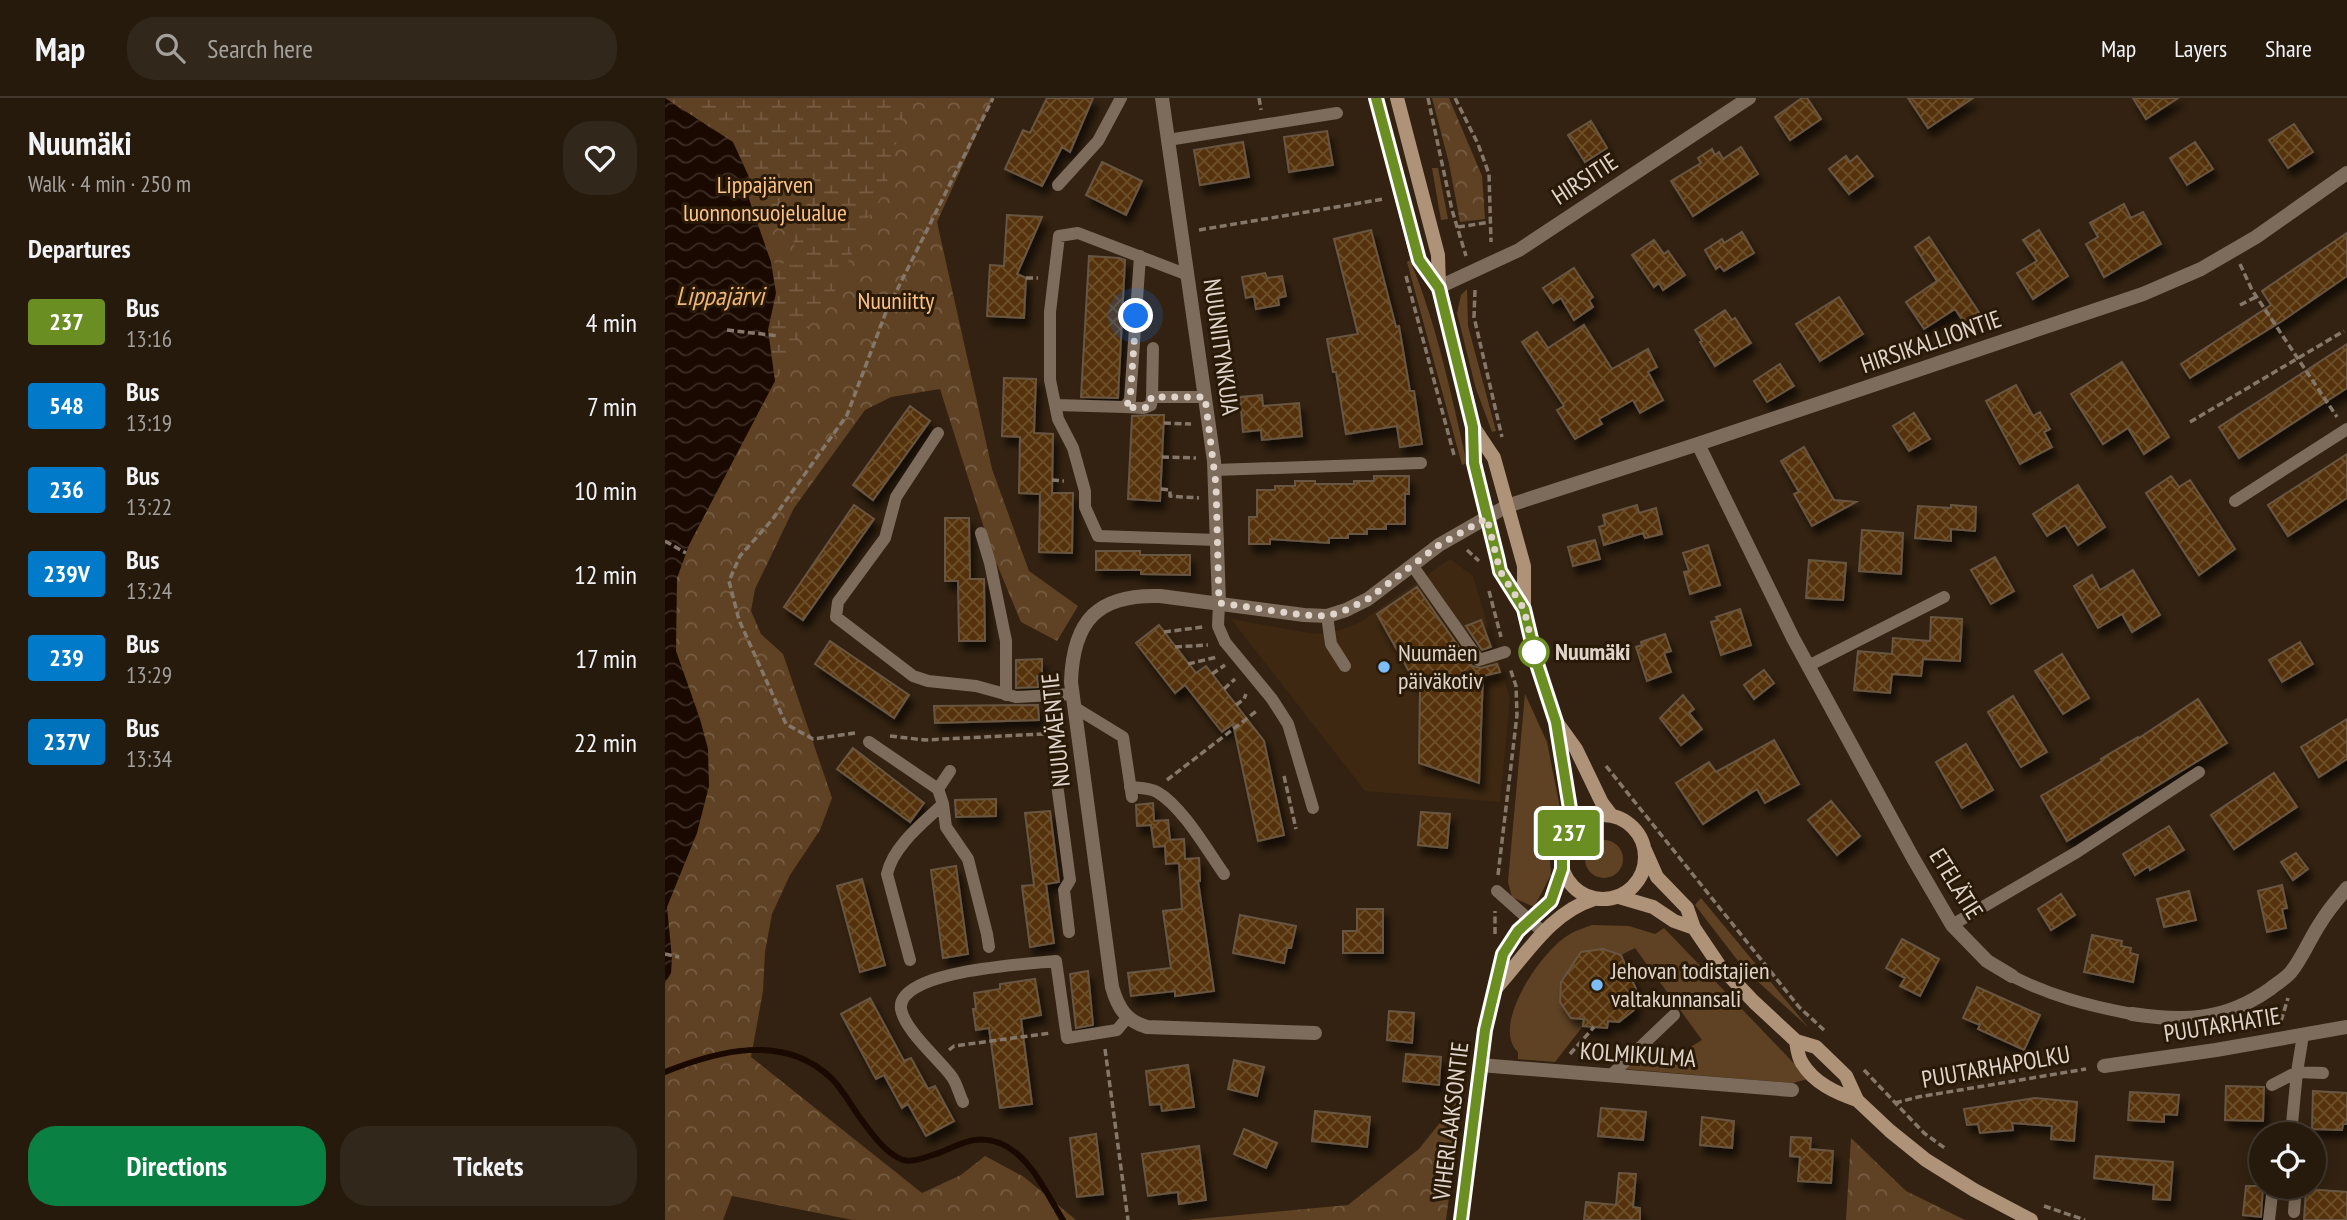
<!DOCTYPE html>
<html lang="en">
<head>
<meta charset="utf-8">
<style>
	body { margin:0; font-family:"PT Sans Narrow",sans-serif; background:#32271b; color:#f1f3f6; height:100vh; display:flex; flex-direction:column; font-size:26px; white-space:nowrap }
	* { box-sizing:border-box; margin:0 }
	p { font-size:23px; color:#a4a19d }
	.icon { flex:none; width:38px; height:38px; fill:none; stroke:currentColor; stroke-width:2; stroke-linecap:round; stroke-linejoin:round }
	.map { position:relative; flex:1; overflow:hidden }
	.panel { display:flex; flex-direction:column; background:#261a0d; width:665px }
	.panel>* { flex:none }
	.badge { padding:0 14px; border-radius:5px; font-size:24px; line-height:46px }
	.controls { position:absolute; left:1584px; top:1024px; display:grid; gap:14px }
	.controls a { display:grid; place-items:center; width:77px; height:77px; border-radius:50%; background:#261a0d; box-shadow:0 4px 18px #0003,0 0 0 2px #42382e; font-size:35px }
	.you { position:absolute; width:35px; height:35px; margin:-18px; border:5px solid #fff; border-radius:50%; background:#1a73e8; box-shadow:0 0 0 10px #1a73e833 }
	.map>.badge { position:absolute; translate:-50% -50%; box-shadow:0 0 0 4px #fff }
	h2 { padding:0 28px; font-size:26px; line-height:63px }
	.round { display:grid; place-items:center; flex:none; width:74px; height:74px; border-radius:28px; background:#32271b }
	.summary { display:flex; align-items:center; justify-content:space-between; height:119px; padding:0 28px }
	h1 { font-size:33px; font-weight:700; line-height:52px }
	.cta { display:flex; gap:14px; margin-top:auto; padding:14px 28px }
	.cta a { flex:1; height:80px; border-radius:28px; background:#0b8043; color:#fff; font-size:28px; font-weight:700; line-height:80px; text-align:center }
	.cta a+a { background:#32271b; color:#f1f3f6 }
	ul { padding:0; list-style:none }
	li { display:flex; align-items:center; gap:21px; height:84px; padding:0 28px }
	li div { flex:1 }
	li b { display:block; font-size:26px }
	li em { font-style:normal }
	li .badge { min-width:77px; font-weight:700; text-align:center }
	header { display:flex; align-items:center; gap:42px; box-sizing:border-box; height:98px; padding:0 35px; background:#261a0d; border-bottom:2px solid #42382e }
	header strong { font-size:33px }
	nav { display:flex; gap:38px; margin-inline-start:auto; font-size:24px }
	.search { width:490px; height:63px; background:#32271b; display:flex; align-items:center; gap:18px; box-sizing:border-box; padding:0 24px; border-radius:28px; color:#a4a19d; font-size:26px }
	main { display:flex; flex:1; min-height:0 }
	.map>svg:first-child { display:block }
	.built { fill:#3e2811 }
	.green { fill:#5f4224 }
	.forest { fill:url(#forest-crowns) }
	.wetland { fill:url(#wetland-marsh); fill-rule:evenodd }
	.water { fill:url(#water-waves) }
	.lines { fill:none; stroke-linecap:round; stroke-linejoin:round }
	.stream { stroke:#1a0900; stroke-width:6 }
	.building { fill:url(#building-cross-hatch); stroke:#695643; stroke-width:2; filter:url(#shadow) }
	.path { stroke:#857769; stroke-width:3.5; stroke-dasharray:7 3.5; stroke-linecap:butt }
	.lane { stroke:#7d6c5b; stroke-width:12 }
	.street { stroke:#7d6c5b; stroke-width:14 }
	.secondary { stroke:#ae9379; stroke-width:14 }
	.line-casing { stroke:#fff; stroke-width:16 }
	.line { stroke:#6b8e23; stroke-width:10 }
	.walk { stroke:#e1d5cb; stroke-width:7; stroke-dasharray:0 12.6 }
	.stop-dot { fill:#fff; stroke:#6b8e23; stroke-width:3.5 }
	.poi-dot { fill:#7bbef9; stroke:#291907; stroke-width:2.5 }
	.labels { text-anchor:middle; stroke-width:6; stroke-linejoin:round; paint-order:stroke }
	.street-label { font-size:24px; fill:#e1d5cb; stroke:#291907 }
	.park-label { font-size:24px; fill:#fec387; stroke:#291907 }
	.stop-label { font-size:24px; font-weight:bold; fill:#e1d5cb; stroke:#291907; text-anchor:start }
	.poi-label { font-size:24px; fill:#e1d5cb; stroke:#291907; text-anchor:start }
	.water-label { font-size:26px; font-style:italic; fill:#f0b67a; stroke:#291907 }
</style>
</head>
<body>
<header>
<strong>Map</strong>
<div class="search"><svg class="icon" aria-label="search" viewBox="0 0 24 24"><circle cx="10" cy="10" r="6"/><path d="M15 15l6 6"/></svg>Search here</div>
<nav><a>Map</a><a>Layers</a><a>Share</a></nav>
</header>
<main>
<section class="panel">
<div class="summary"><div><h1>Nuumäki</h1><p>Walk · 4 min · 250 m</p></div><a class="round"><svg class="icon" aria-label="heart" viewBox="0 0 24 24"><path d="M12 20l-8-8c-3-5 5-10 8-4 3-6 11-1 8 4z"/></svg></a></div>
<h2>Departures</h2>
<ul>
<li><span class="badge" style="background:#6b8e23;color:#fff">237</span><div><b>Bus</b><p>13:16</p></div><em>4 min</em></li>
<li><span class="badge" style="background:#007ac9;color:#fff">548</span><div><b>Bus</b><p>13:19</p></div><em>7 min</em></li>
<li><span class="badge" style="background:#007ac9;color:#fff">236</span><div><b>Bus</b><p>13:22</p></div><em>10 min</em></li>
<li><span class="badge" style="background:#007ac9;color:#fff">239V</span><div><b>Bus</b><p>13:24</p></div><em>12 min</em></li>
<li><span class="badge" style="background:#007ac9;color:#fff">239</span><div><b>Bus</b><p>13:29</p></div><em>17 min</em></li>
<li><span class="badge" style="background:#0072bc;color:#fff">237V</span><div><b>Bus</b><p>13:34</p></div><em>22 min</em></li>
</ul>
<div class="cta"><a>Directions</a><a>Tickets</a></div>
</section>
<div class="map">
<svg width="1682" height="1122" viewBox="0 0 1682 1122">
	<defs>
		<pattern id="forest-crowns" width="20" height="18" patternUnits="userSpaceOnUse" patternTransform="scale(1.75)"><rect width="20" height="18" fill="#5f4224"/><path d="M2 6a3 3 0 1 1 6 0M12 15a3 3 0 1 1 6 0" fill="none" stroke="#765c42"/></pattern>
		<pattern id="wetland-marsh" width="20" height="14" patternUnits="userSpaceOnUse" patternTransform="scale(1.75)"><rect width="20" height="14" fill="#5f4224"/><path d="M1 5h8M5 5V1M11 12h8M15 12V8" fill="none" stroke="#765c42"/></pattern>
		<pattern id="water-waves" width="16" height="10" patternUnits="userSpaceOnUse" patternTransform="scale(1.75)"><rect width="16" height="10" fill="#1a0900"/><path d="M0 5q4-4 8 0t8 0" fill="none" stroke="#3b2c24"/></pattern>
		<pattern id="building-cross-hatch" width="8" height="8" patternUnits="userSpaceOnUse" patternTransform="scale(1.75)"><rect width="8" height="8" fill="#553309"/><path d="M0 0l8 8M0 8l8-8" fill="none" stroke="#6d502c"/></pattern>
		<filter id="shadow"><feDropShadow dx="4.5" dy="8" stdDeviation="3.5" flood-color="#0009"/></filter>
	</defs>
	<rect width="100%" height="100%" fill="#321"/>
	<path class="built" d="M785,461L808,478L845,601L835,704L700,693L566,521L650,536L672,533L694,525Z"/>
	<path class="green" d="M767,70H773L783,121L776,122Z
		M745,162C772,227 786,296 802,365L797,367L742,164Z
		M802,191L803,228L831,333L827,334L811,291L792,215L796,197Z
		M860,596L882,644L895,710L884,751L886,777L869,809L847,799L843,784Z
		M920 761a19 19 0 1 1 38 0a19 19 0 1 1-38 0Z
		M1036,800L1143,929L1080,872L1030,807Z
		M927,827L964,828L990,836L999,830L1144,981L1127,985L960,971L962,966L986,952L996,967L1037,942L970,850L956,857L938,851L916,855C898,881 885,890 906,920L919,921L918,928L890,964L853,961V954C825,928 876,854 902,838C909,833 919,830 927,827Z"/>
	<path class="forest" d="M0,0H328L272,124L327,371L364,473L413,508L392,543L356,524L326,452L275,291L226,299L200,312L129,410L90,491L86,513L96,536L118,556L167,700L155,732L125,777L107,816L100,854L98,893L86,959L257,1095L296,1077L320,1058L359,1079L411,1122H188L67,1098L58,1122H0Z
		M767,0H784L817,78L820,121L795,124L784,65Z
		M797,997L781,1122H522L683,1107L754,1051Z
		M1186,1040L1241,1093L1300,1122H1181Z"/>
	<path class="wetland" d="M0,0H242L220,93L204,118L169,195L131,245L55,388L26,352ZM84,81L126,132L134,167L106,164L84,101Z"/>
	<path class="water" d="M0,0L68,44L84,79V101L106,164L111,195L103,232L110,283L24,447L12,480L11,553L35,621L43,651L44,688L32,735L2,809L7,860L6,875L0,885Z"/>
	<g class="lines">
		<path class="stream" d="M0,974C52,953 118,935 165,979C176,989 184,1004 193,1017C204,1032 219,1055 238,1062C249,1065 263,1058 274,1055C284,1051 297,1044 309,1042C356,1036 378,1090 398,1122"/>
	</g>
	<path class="building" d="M382,0H428L405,54L397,49L377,88L340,71L358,32L365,35Z
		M1137,0H1142L1156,21L1125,42L1110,19Z
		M1243,0H1308L1263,30Z
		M1468,0H1513L1481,21Z
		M926,23L942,50L920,64L903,37Z
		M1629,26L1648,54L1623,70L1604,42Z
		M662,33L668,67L624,74L619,39Z
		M578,44L584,79L535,87L529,52Z
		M1530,44L1548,71L1522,87L1505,60Z
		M1076,49L1093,76L1028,118L1006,83L1036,65L1033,60L1047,51L1050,57L1054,54L1058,61Z
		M1181,58L1185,64L1192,58L1208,78L1184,96L1164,71Z
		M437,64L477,83L461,117L421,97Z
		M1459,106L1466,120L1478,114L1496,146L1439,179L1421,146L1433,139L1425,125Z
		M342,117L377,119L352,176L361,180L359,220L322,218L325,167L339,168Z
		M706,132L731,229L734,228L745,293H749L757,346L735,349L732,328L681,336L671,274H668L662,241L693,236L669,141Z
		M1374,132L1403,178L1368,201L1352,175L1372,163L1358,142Z
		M1077,134L1089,155L1059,173L1055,168L1051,171L1040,152L1057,141L1059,145Z
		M1682,135V178L1617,223L1525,280L1516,266L1606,207L1597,193Z
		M1264,139L1315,216L1300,226L1290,211L1259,231L1241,204L1272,183L1250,149Z
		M989,142L999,156L1003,153L1020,177L998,192L994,185L989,189L967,157Z
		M424,158L454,160L460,162L453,300L416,299Z
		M909,170L928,199L924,202L928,209L909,222L896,200L888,205L878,190Z
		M600,175L602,180L617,178L621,198L613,200L614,207L591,211L589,198L581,200L577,179Z
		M1174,199L1198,236L1155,263L1131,226Z
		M1060,212L1067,222L1070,220L1086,245L1050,268L1035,244L1037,243L1030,232Z
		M919,227L947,271L983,251L992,269L983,274L998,302L975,315L968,302L934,321L937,326L910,341L892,312L899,308L857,244L872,234L883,250Z
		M1682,246V290L1574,360L1554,329Z
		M1457,264L1504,339L1479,356L1463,330L1438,346L1406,296Z
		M1115,266L1129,288L1102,304L1089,283Z
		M339,280L371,281L369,335L388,336L387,395H408L407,455L374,454L375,396L354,395L355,339L337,338Z
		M1351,287L1368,318L1375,314L1385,331L1379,334L1387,349L1355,366L1321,303Z
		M597,297L598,308L634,305L637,338L597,342L596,332L578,334L575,299Z
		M245,308L265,323L208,402L188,387Z
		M1249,315L1265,341L1244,353L1228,328Z
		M486,317H499L495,403L463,401L467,318Z
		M1139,349L1169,402L1191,404L1147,428L1129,396L1134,394L1116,363Z
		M1682,356V400L1623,438L1603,407Z
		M709,378H744V396H740V426H721V431H702V436H683V440H664V445L605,441V446H584V419H592V392H610V388H630V383H650V386H689V383H709Z
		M1506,378L1514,389L1525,382L1570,451L1534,477L1481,395Z
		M1413,387L1440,429L1413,447L1400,427L1382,438L1368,416Z
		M189,407L209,421L138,522L119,509Z
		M972,407L974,415L991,410L997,436L980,440L978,435L939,447L934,429L940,427L938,417Z
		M1286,407L1311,409L1310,433L1286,431V443L1250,440L1253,408L1286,410Z
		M280,420H304L305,481H319L320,543H294L293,483H280Z
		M1197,432L1238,435L1236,476L1194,473Z
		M930,442L935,461L908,468L903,449Z
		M1043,447L1055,487L1025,496L1019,474L1024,473L1018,455Z
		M431,453H475V457H525V477L476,476V472H431Z
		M1330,459L1349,493L1326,506L1306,472Z
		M1144,462L1181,465L1178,502L1141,500Z
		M1468,472L1495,517L1467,534L1457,516L1433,530L1409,488L1427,477L1435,492Z
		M752,489L807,568L816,570L832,566L835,574L818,578L814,685L754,665L755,593L712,516Z
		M1075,511L1086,547L1056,557L1046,524L1053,522L1051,519Z
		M1266,519L1297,521L1295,563L1258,561L1256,578L1227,576L1225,595L1189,592L1193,553L1227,556L1228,540L1265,543Z
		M816,522L826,549L817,552L801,528Z
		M494,527L531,575L541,568L599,643L619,737L593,743L568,626L557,634L520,587L510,595L471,545Z
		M1000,536L1006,553L999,555L1006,574L982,583L971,549L977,547L976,544Z
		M165,543L244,597L229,620L150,566Z
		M1635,544L1648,566L1617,584L1604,562Z
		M1397,556L1424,600L1398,616L1370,573Z
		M377,561V578H372L373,589L351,590V562Z
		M1099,572L1109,585L1089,601L1079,587Z
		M1018,597L1029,611L1024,615L1037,631L1016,647L995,620Z
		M1348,598L1382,654L1356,669L1323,614Z
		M1533,601L1562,645L1402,743L1376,698L1437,663L1436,661L1473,639L1474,640Z
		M373,607L374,622L270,625L269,608Z
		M1682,621V661L1654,679L1636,649Z
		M1109,642L1134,686L1100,705L1092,691L1038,726L1011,685L1044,664L1051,674Z
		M1301,646L1328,692L1297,710L1271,664Z
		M188,650L259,705L245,724L172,671Z
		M1609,675L1632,709L1569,751L1546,717Z
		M331,701V718L291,719L290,702Z
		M1166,703L1195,738L1172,757L1143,722Z
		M488,705L489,723L503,722L505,742L519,741L520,761L534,760L535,783H533L549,893L510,898V893L466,898L463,875L506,870L498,813L517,811L514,765L501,766L500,748L489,749L486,727L472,728L471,707Z
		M385,713L394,784L381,786L389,845L365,849L357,788L369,787L360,715Z
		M756,714L785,716L782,750L753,747Z
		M1504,728L1519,752L1485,772L1484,768L1470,777L1458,756Z
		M1631,755L1643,771L1628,782L1616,764Z
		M291,768L303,856L278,860L266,772Z
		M197,781L220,867L195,874L172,788Z
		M1617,787L1622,810L1617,811L1621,830L1602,834L1593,793Z
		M1524,793L1531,822L1499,829L1492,801Z
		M1396,796L1410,817L1386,832L1373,811Z
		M692,811H718V855H678V833H692Z
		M575,817L631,828L626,850H622L619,865L568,855Z
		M1427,837L1457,843L1456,848L1466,850L1465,855L1473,857L1468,884L1419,874Z
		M1237,841L1274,861L1255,898L1235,888L1240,880L1221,870Z
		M938,851L956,857L971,891L969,912L954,924L943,923L942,930L918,928L919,921L906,920L895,904L896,884L916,854Z
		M423,873L428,927L411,930L405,876Z
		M370,881L376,917L356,921L367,1006L335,1010L324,930L311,932L308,911H311L309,895L335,891V886Z
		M1312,889L1375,917L1359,952L1313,931L1315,927L1298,920Z
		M205,900L239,963L246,960L263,991L270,988L289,1023L261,1038L243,1006L237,1010L219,977L211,981L176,916Z
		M724,913L749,915L747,945L722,942Z
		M741,956L776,959L774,987L738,983Z
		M569,962L599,969L592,998L563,991Z
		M523,967L529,1009L497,1013L496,1006L485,1007L481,973Z
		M1561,988L1599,989L1598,1023L1560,1022Z
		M1648,993L1682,995V1026H1678L1677,1032L1647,1031Z
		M1465,994L1514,997L1512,1017L1499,1016V1024L1463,1022Z
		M1370,1000L1412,1004L1409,1043L1386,1041L1387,1028L1347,1025L1348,1032L1315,1035L1313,1026L1302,1027L1299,1011Z
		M936,1010L981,1014L978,1042L933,1038Z
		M650,1013L705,1019L702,1049L647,1043Z
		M1037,1019L1069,1023L1067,1050L1035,1047Z
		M579,1031L612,1045L601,1070L569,1056Z
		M431,1036L438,1096L412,1099L405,1040Z
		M1126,1039L1146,1040L1145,1051L1168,1053L1166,1085L1133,1083L1135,1059L1125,1058Z
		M534,1048L541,1102L514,1106L513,1094L483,1098L477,1056Z
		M1431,1058L1508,1064L1505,1102L1488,1101L1489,1087L1429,1080Z
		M954,1075L971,1076L968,1109L975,1110V1122H919L921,1104L951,1107Z
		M1581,1088H1598L1596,1119L1578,1117Z
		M1641,1091L1682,1094V1122H1639Z"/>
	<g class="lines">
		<path class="path" d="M594,0L596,12
			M763,0L787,112L801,158
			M790,0L813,46L824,76L826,144
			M793,129L826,124
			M534,132L719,101
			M1575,166L1587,192L1672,319
			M741,178L789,357
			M361,180H373
			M810,192L809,219L837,339
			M1575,207L1591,199
			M62,232L114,238
			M1525,324L1679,233
			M499,325L526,326
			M497,359L531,360
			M387,382L399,383
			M496,391L505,392V398L534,400
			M0,443L21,455
			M802,452L814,463
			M824,493L836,539
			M499,534L538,529
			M510,549L543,547
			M523,566L552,559
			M547,576L560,567
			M559,591L570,581
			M571,607L579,601L581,596
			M190,635L148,641L121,626L74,522L64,483L75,458L107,422L182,317L221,214L328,0
			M225,638L260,642L396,635
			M941,668L1134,909L1159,932
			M619,678L631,731
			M502,682L593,612
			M833,777L852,617L851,588L845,570
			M830,836V813
			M0,856L14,859
			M1616,923L1623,900
			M440,951L463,1122
			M284,952L289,948L386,935
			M905,956L929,929
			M1199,972L1259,1035L1281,1051
			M1230,1005L1253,999L1421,971
			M1379,1108L1420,1122"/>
		<path class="lane" d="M503,42L672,15
			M393,87L433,43L456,0
			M523,177L413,135L394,138L385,214V282L393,321L408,350L420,393V409L433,438L553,442
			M488,250L487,299H540
			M390,307L460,309L465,302L475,158
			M460,309L479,310L486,307L487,299
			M273,335L231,399L220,440L173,504L171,519L248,578L263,583L311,588L351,599L407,596
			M550,372L756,365
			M1570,403L1682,331
			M316,435L325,465L341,543V597
			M747,467L814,562L840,554
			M554,505L553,528L560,544L607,601L623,626L648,710
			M662,518L666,546L680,568
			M1143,568L1279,499
			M409,609L458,639L467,699
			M204,644L273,691
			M396,666L392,686L405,782L399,792L404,834
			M285,673L273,691L278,706L281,729L303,761L322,836L324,849
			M465,689C474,690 485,690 492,694C517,708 542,752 559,776
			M832,793L878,834
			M1287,827L1412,754L1534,674
			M245,862L222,776C228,748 258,725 278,706
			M1347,878C1385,898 1425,908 1467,916
			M945,978L1009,917
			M1607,987L1632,974L1658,975
			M298,1004C294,996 292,986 287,979C274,961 240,933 236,911C231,872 365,866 391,863L402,940L452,932L462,920
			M1626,1036L1632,974L1638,937
			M1629,1114L1631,1088
			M1604,1122L1608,1088"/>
		<path class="street" d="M497,0L549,363L554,505
			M774,189L854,152L1084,0
			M1033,346L1128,540L1248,760L1287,827L1322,863L1347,878
			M1467,916C1519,924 1560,923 1605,891C1611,886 1620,881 1626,874C1638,859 1645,840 1656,824C1663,812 1673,801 1682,790
			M650,935L482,929C461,923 453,910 447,889L406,584C408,522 433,496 495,498L639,517L662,518L681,512L703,501L774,447L842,408L1033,346L1478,196L1536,171L1591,139L1682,75
			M815,967L1127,992
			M1439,968L1551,952L1682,929"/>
		<path class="secondary" d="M711,0L753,162L774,189
			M732,0L773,157L774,189L808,329L809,365L835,473L859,511
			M809,330L829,360L859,468V511L872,566L891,624L908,729
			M893,626L911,651L937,705L947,718
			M896 759a42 42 0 1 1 84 0a42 42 0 1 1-84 0Z
			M980,752L992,779L1022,810L1029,830L1054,867L1089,904L1131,943L1151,949L1181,978L1192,1002L1225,1033L1261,1062L1309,1092L1366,1122
			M954,799L988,809L1009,823L1029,830
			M832,889C862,856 885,815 929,801
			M1131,943C1132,950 1133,959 1137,965C1149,985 1171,995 1192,1002
			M796,1122L820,932L838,856L853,833L886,803L897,771"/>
	</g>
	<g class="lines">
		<g class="line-casing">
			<path id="line" d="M711,0L754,162L774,190L808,329L809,365L833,463L835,473L859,511L872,566L891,624L908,729L897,749V771L886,803L853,833L838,856L820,932L796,1122"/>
		</g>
		<use href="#line" class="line"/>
		<path class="walk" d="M471,218L465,302L460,309L479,310L486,307V299H540L551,387L554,505L639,517L662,518L681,512L703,501L774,447L822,420L835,473L859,511L869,554"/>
	</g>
	<circle class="stop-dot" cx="869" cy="554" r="14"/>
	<g class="poi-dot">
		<circle cx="719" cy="569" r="7"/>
		<circle cx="932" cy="887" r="7"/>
	</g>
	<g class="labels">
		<g class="street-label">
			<text transform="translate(920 81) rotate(-33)" y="8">HIRSITIE</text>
			<text transform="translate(1266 244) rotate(-19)" y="8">HIRSIKALLIONTIE</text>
			<text transform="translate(556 249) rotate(82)" y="8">NUUNIITYNKUJA</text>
			<text transform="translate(391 632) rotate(-96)" y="8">NUUMÄENTIE</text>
			<text transform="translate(1291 786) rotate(58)" y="8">ETELÄTIE</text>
			<text transform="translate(1557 927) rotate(-9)" y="8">PUUTARHATIE</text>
			<text transform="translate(973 957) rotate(4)" y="8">KOLMIKULMA</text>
			<text transform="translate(1331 969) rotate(-10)" y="8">PUUTARHAPOLKU</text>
			<text transform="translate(786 1023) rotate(-83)" y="8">VIHERLAAKSONTIE</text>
		</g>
		<g class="park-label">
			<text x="100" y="95">Lippajärven<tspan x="100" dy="28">luonnonsuojelualue</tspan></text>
			<text x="231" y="211">Nuuniitty</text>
		</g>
		<g class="stop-label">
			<text x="890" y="562">Nuumäki</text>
		</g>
		<g class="poi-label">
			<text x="733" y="563">Nuumäen<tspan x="733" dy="28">päiväkotiv</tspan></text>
			<text x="946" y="881">Jehovan todistajien<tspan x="946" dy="28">valtakunnansali</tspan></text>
		</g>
		<g class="water-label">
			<text x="55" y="207">Lippajärvi</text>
		</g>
	</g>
</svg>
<div class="controls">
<a><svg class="icon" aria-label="locate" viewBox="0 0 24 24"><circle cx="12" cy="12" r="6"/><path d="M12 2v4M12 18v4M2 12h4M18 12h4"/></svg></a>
</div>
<div class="you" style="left:471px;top:218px"></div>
<b class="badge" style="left:904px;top:735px;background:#6b8e23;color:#fff">237</b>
</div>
</main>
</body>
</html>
